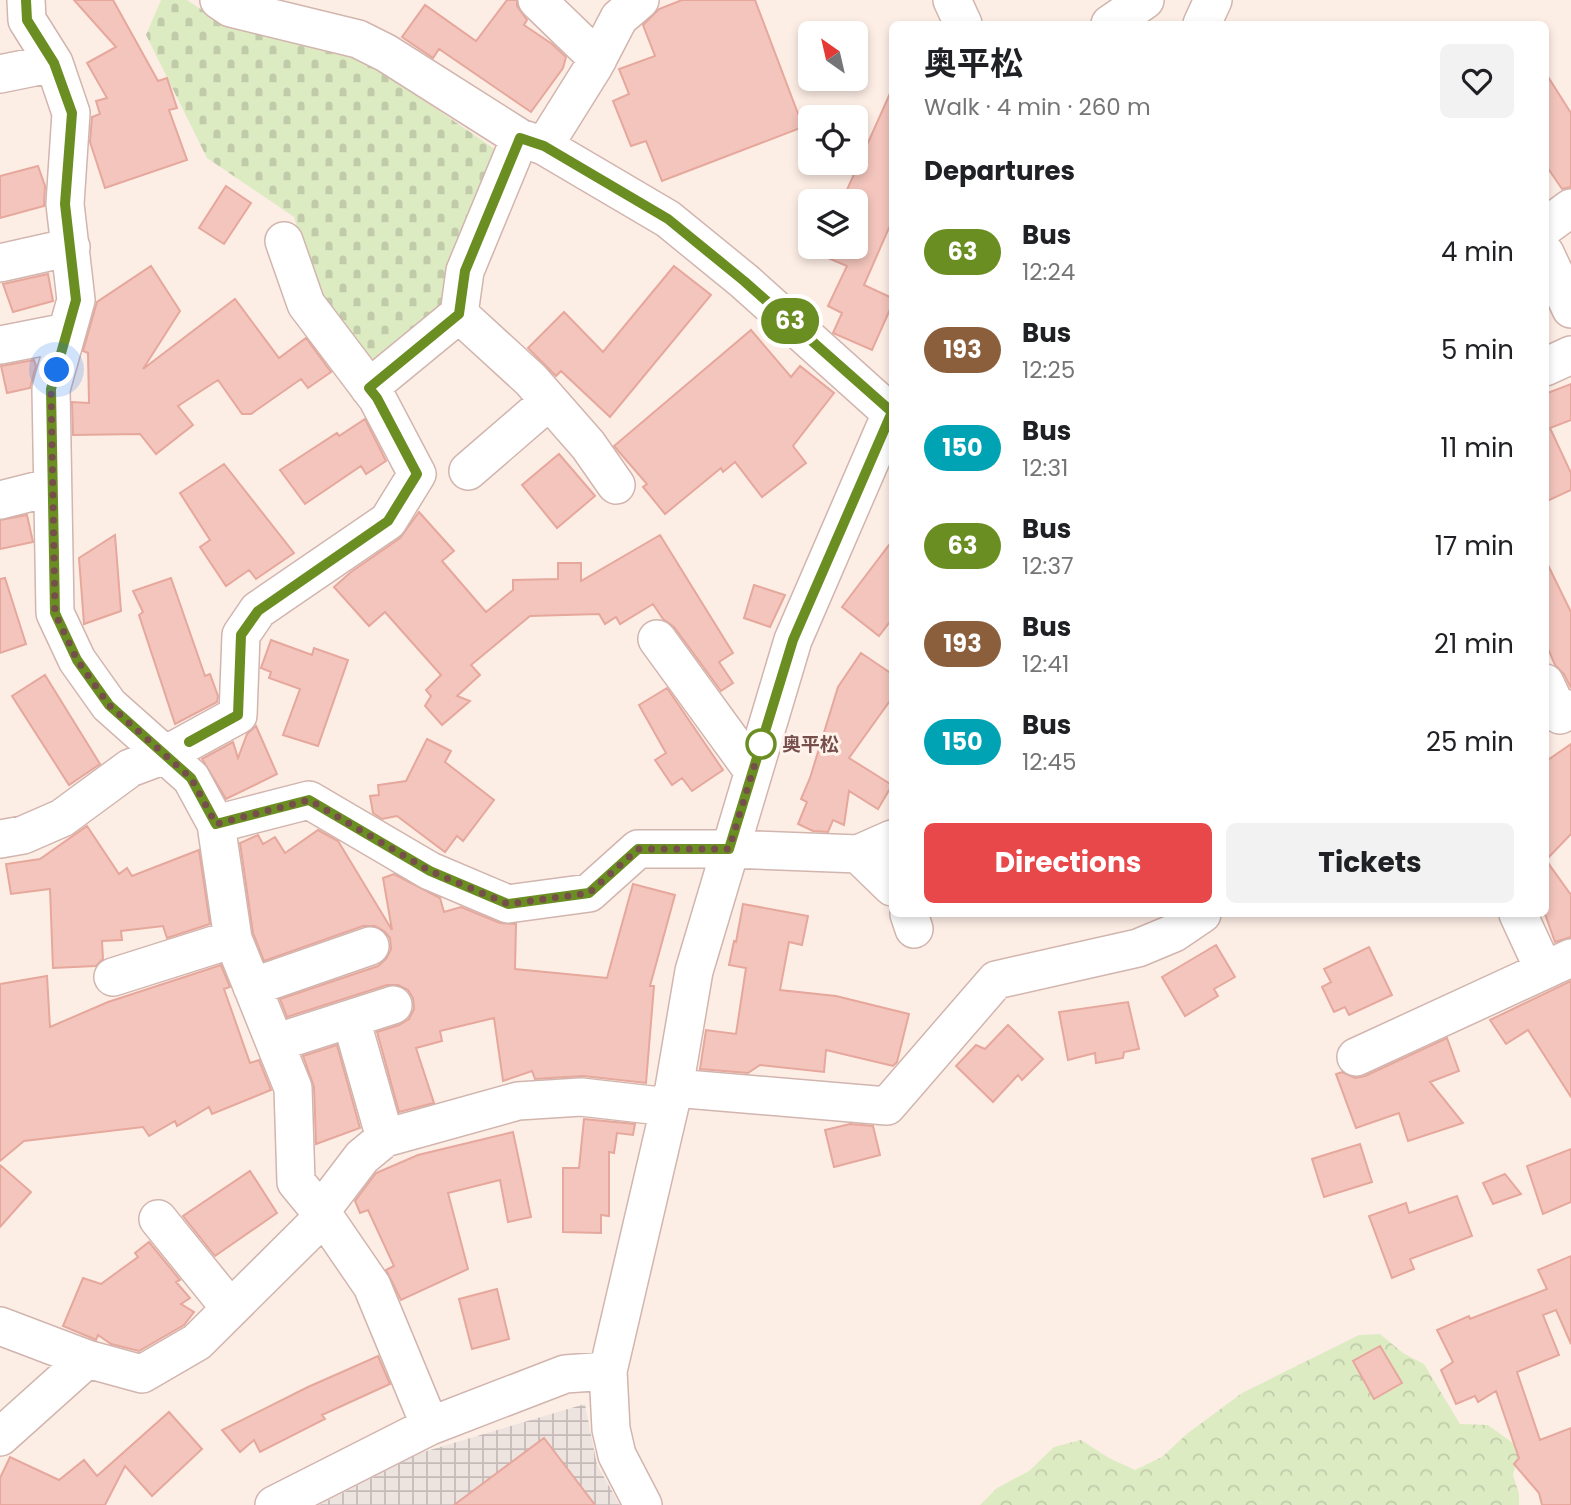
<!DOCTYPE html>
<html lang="en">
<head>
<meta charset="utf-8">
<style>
	body { margin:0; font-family:Poppins,"Noto Sans JP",sans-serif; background:#f2f2f2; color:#202124; height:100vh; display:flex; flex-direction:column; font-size:26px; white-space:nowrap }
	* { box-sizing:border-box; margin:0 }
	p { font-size:23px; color:#757577 }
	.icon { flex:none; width:38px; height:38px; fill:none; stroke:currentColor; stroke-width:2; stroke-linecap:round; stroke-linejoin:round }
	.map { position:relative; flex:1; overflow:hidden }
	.panel { position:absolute; left:889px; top:21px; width:660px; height:896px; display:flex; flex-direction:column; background:#fff; border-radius:10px; box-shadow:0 4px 10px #0003 }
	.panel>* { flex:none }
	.badge { padding:0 14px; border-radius:23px; font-size:24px; line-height:46px }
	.needle { width:46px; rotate:326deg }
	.controls { position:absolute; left:798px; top:21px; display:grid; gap:14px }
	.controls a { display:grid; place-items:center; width:70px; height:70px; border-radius:10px; background:#fff; box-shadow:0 4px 10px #0003; font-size:35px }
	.you { position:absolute; width:35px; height:35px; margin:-18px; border:5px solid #fff; border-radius:50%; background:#1a73e8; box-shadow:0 0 0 10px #1a73e833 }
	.map>.badge { position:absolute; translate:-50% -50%; box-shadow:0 0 0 4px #fff }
	h2 { padding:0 35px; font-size:26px; line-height:63px }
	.round { display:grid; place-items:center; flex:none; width:74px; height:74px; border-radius:10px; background:#f2f2f2 }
	.headline { display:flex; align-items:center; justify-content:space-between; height:119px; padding:0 35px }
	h1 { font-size:33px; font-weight:700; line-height:52px }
	.cta { display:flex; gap:14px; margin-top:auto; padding:14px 35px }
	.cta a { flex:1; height:80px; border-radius:10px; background:#e9484a; color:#fff; font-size:28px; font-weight:700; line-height:80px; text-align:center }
	.cta a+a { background:#f2f2f2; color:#202124 }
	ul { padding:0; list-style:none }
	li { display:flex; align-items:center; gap:21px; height:98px; padding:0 35px }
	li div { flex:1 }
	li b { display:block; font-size:26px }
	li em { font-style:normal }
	li .badge { min-width:77px; font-weight:700; text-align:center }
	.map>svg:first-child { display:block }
	.industrial { fill:url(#industrial-grid) }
	.forest { fill:url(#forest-crowns) }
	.cemetery { fill:url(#cemetery-stones) }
	.building { fill:#f3c5bc; stroke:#e6a79c; stroke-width:2 }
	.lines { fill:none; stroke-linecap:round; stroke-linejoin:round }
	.minor-casing { stroke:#d1b5ae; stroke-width:40 }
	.minor { stroke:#fff; stroke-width:37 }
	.line-casing { stroke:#fff; stroke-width:16 }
	.line { stroke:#6b8e23; stroke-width:10 }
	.walk { stroke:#764f4a; stroke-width:7; stroke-dasharray:0 12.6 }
	.stop-dot { fill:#fff; stroke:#6b8e23; stroke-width:3.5 }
	.labels { text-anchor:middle; stroke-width:6; stroke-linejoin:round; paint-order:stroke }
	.stop-label { font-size:19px; font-weight:bold; fill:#764f4a; stroke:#fff3ec; text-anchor:start }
</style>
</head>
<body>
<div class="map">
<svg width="1571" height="1505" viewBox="0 0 1571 1505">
	<defs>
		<pattern id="industrial-grid" width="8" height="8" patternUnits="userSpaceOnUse" patternTransform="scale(1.75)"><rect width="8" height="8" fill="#ede3df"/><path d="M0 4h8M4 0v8" fill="none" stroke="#c5bab7"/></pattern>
		<pattern id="forest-crowns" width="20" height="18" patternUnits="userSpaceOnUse" patternTransform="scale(1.75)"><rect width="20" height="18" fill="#ddebc3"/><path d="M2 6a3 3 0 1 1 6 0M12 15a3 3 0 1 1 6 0" fill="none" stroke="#c1cba9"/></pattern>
		<pattern id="cemetery-stones" width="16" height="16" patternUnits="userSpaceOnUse" patternTransform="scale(1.75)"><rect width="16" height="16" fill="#ddebc3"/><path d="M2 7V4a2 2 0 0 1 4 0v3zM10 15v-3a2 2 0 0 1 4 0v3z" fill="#c1cba9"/></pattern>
	</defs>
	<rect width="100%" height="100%" fill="#fdeee5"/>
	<path class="industrial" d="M585,1404L597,1465L620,1505H319L420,1453Z"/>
	<path class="forest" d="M1380,1334L1403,1353L1424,1364L1460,1424L1488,1425L1520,1448L1513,1475L1519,1494V1505H980L997,1488L1029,1471L1054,1447L1081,1440L1109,1458L1135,1470L1162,1457L1188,1433L1242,1393L1359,1335Z"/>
	<path class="cemetery" d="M161,0H187L227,26L361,57L499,152L444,310L375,372L313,281L294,217L207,158L146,35Z"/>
	<path class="building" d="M74,0H113L158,81L167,78L177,108L169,110L187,160L105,188L90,142L92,117L100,114L96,101L107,98L87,63L116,47Z
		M507,0H517V6L527,20L524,25L552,44L566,57L563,68L531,112L439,49L433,58L402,37L425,5L476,41Z
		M682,0H755L803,127L662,181L646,141L631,146L613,101L629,94L619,69L655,56L643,25L659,9Z
		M1545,72L1571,113V187L1562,189L1545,164Z
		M892,89V221L864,285L892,298V305L872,350L833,333L842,313L828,306L847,266L802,247H856V201H842Z
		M38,166L45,186L44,206L0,218V176Z
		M226,186L251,203L224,244L199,228Z
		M151,266L180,311L143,369L235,299L279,358L306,338L331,372L308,388L301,379L251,414H242L218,380L178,406L193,425L156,454L140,434L73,435L72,402L89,403L88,353L83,351L97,302Z
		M674,266L711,295L610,417L561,371L556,376L528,348L564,312L603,352Z
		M48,274L53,301L13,312L3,284Z
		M751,330L791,377L800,366L834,393L793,446L806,463L762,497L735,462L723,472L721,468L665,514L643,487L647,484L614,446Z
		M34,360L36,366L30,388L7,393L1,366Z
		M1571,384V420L1550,428L1571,473V490L1545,502V394Z
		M365,419L386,461L366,474L361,466L305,504L280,470L337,433L339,436Z
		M559,454L595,496L557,528L522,485Z
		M224,464L294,553L256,579L249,570L226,586L200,547L210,540L180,493Z
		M419,512L454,551L442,561L486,612L513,590V580L558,579V563H581V581L660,535L733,653L719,662L733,683L721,691L674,627L663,619L653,604L620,624L616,617L605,624L599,614L530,616L471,665L480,675L457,696L470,701L442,725L425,706L431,696L426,690L441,675L385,612L369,626L334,587L351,572L400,538Z
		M27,515L33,542L0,549V520Z
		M115,535L121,611L84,624L79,558Z
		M892,541V619L879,636L842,607Z
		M1545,559L1571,612V688L1564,674L1555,665L1545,642Z
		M5,578L26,644L0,653V579Z
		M171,578L205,676L210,674L218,696L217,702L175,724L139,615L143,612L133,591Z
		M754,585L785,595L770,627L744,618Z
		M271,640L312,655L314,648L348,660L318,746L283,735L300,689L269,678L271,672L261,668Z
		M861,653L892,674V698L849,758L892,785L878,809L849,791L844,825L833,820L828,832L813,831L798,824L807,802L801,799L810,778L838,687Z
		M45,675L100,764L69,785L12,696Z
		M667,688L723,770L692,791L682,778L672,785L655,760L666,753L639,705Z
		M256,726L277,774L226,799L202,759L233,742L238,758L247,734Z
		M427,739L451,751L445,762L494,800L463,841L457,836L445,852L397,816L382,819L373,813L370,796L379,795L378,785L406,781Z
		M1571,744V834L1546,860L1571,895V937L1555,942L1545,914V762Z
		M87,826L119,874L127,868L132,876L199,850L210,924L167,938L163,926L121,931L122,940L102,941L103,959L96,966L53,968L50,889L11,894L6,864L40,859Z
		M318,830L338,841L392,930L383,878L394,874L440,898L444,912L461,907L500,923L516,924L515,969L607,978L633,884L675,895L650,986H654L646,1083L583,1076L535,1079L532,1071L503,1081L494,1018L440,1031L442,1041L416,1048L434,1103L399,1112L377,1032L399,1025L409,1019L414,1009L413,998L408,990L398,985H387L287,1017L280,999L378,966L386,959L391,949L390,938L384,931L375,926H363L264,961L253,933L240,843L258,835L263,844L275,837L285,853Z
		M743,904L808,916L802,945L789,942L780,990L836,996L909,1014L897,1062L893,1066L826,1050L824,1072L760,1065L748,1073L700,1069L706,1030L736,1034L746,968L729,965L734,941L736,942Z
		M1216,945L1235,977L1214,989L1218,996L1185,1016L1162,977Z
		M1369,947L1392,995L1349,1015L1345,1007L1334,1012L1322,987L1331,982L1324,969Z
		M221,965L230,987L224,989L250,1063L259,1060L271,1090L212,1114L209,1107L177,1126L175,1121L149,1136L143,1127L24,1141L0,1161V984L47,976L50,1027L108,1002Z
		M1571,981V1097L1528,1030L1506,1044L1490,1020Z
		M1128,1002L1139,1049L1124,1052L1123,1058L1096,1063L1095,1053L1068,1060L1059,1012Z
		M1008,1025L1043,1059L1022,1080L1018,1075L993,1102L956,1066L976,1045L985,1049Z
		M1447,1038L1459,1071L1430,1082L1463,1123L1408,1141L1399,1113L1356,1128L1336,1074L1342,1072L1355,1078L1365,1076Z
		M337,1045L360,1128L316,1144L314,1087L303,1056Z
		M584,1119L635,1124L633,1135L617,1133L614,1153L609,1152V1216L601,1215V1233L563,1232V1168H579Z
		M850,1124L873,1126L880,1155L834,1167L825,1130Z
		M513,1132L531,1217L508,1222L500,1180L448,1193L468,1269L401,1300L386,1270L394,1266L368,1210L360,1213L355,1201L376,1173L418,1155Z
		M1360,1144L1372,1182L1324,1197L1312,1159Z
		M1571,1149V1202L1543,1214L1527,1166Z
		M0,1165L31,1192L0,1227Z
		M250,1171L277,1213L215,1256L183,1216Z
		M1505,1174L1521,1194L1493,1204L1483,1183Z
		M1457,1196L1472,1236L1410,1259L1414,1269L1392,1278L1369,1216L1406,1203L1409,1213Z
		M149,1242L180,1280L176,1282L190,1298L181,1304L194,1312L184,1325L139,1351L111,1344L98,1335L96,1340L94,1339L63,1326L83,1278L101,1284L138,1257L135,1253Z
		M1571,1256V1344L1556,1310L1543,1315L1559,1355L1517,1372L1540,1440L1571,1428V1505H1542L1539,1493L1514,1464L1519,1458L1496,1391L1478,1402L1475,1396L1456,1404L1441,1370L1453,1362L1437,1330L1469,1316L1470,1319L1547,1289L1538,1270Z
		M497,1289L509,1339L472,1349L459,1299Z
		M1380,1346L1402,1383L1374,1399L1353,1361Z
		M378,1356L390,1384L322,1415L325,1419L260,1452L254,1440L240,1452L222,1430L308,1387Z
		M169,1412L202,1449L152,1496L125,1466L105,1505H0V1478L10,1457L59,1480L84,1460L97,1476Z
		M544,1438L595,1505H454Z"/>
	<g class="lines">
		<g class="minor-casing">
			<path id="minor" d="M26,0L27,20L54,63L71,113L65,204L76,300L51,389L55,613L77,660L109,705L191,778L216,824L233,939L293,1088L296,1182L324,1216L372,1286L430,1426
				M219,0L231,8L358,39L386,53L520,138L544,146L668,219L744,281L892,414
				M537,0L598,59
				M952,0L963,24
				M1110,24L1145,0
				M1202,24L1213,0
				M0,74L54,63
				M544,146L594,66L619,18L640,0
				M1545,227L1571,208
				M1545,253L1571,309
				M0,263L71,247
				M459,314L531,380L588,445L616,485
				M0,345L67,332
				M1545,367L1571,355
				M369,388L459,314L465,271L520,138
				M468,471L549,401
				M0,500L52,487
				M657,639L753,771
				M1545,683L1560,715L1571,709
				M216,824L309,800L430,871L508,904L589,893L638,849H729L858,854L892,887
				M0,839L23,835L62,818L130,768L165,755L238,715L241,635L258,610L388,521L417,474L377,398L306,304L284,241
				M858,854L892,839
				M909,914L914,929
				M1518,914L1544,970
				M113,977L233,939
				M252,987L370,946
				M275,1043L393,1005
				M1356,1057L1571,958
				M674,1088L887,1106L996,980L1138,948L1174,933L1202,914
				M385,1138L518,1101L581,1097L669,1107
				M320,1212L362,1157L385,1138L351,1019
				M158,1219L230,1308
				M0,1326L87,1359L142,1374L197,1342L324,1216
				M0,1437L87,1359
				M274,1505L430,1426L565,1374L608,1371
				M643,1505L617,1455L611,1429L608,1371L674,1088L694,971L793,640L892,411"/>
		</g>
		<use href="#minor" class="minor"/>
	</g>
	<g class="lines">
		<g class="line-casing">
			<path id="line" d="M26,0L27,20L54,63L72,113L65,204L76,300L51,389L55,613L77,660L109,705L191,778L216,824L309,800L430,871L508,904L589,893L638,849H729L793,640L892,412L744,281L668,219L544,146L520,138L465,271L459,314L369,388L377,398L417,474L388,521L258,611L241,635L238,715L189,742"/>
		</g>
		<use href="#line" class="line"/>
		<path class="walk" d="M57,370L51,389L55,613L77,660L109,705L191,778L216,824L309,800L430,871L508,904L589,893L638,849H729L761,744"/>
	</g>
	<circle class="stop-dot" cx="761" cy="744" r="14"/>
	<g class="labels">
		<g class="stop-label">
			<text x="782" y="751">奥平松</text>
		</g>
	</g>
</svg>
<div class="controls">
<a><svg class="needle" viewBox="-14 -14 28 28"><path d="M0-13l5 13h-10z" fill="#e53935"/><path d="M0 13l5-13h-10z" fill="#757577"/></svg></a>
<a><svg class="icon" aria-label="locate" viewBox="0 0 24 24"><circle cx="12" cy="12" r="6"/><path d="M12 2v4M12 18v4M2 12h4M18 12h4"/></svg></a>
<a><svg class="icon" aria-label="layers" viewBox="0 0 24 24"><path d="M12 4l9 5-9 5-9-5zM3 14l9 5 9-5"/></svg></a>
</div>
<div class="you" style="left:57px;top:370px"></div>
<b class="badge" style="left:790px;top:321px;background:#6b8e23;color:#fff">63</b>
<section class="panel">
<div class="headline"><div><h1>奥平松</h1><p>Walk · 4 min · 260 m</p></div><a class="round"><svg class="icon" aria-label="heart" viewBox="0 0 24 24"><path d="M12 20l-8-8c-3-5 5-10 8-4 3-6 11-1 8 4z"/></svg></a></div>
<h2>Departures</h2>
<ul>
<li><span class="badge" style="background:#6b8e23;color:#fff">63</span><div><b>Bus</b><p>12:24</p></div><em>4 min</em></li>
<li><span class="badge" style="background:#8b5e3c;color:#fff">193</span><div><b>Bus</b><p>12:25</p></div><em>5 min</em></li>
<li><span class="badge" style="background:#00a3b4;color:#fff">150</span><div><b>Bus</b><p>12:31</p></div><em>11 min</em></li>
<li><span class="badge" style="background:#6b8e23;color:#fff">63</span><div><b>Bus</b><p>12:37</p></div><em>17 min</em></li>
<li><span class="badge" style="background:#8b5e3c;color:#fff">193</span><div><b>Bus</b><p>12:41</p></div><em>21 min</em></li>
<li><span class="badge" style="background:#00a3b4;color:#fff">150</span><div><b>Bus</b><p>12:45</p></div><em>25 min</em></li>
</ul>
<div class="cta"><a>Directions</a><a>Tickets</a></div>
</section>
</div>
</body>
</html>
